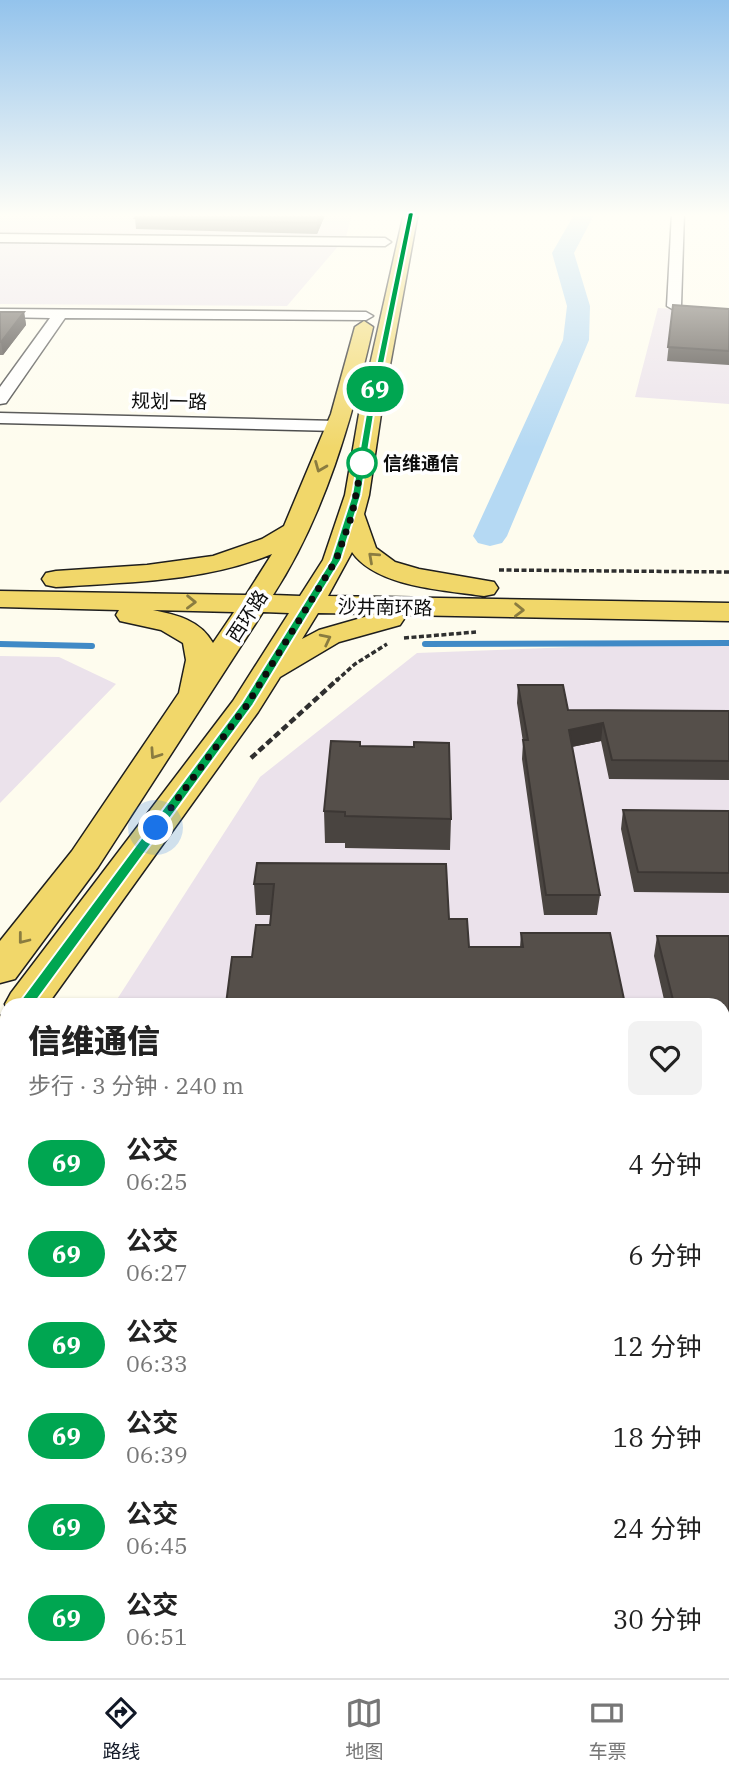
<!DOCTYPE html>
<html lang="zh">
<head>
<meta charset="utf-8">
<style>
	body { margin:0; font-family:"IBM Plex Serif","Noto Sans SC",serif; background:#f2f2f2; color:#222; height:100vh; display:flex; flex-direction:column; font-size:26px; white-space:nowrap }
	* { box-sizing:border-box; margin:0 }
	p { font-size:23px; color:#767676 }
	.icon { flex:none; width:38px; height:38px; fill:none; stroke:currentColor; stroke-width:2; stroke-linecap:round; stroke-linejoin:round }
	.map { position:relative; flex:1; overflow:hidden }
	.sheet { position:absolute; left:0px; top:998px; width:730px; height:681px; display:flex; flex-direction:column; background:#fff; border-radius:21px 21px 0 0; box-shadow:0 2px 5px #0004 }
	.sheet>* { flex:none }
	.badge { padding:0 14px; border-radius:23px; font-size:24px; line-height:46px }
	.you { position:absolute; width:35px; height:35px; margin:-18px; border:5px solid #fff; border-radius:50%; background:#1a73e8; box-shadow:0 0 0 10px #1a73e833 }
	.map>.badge { position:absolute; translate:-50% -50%; box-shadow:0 0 0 4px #fff }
	.round { display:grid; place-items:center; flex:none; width:74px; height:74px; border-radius:10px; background:#f2f2f2 }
	.summary { display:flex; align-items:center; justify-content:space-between; height:119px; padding:0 28px }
	h1 { font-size:33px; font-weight:800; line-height:52px }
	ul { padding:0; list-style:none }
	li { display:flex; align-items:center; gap:21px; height:91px; padding:0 28px }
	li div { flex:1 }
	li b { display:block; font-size:26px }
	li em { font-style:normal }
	li .badge { min-width:77px; font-weight:700; text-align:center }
	.menu { display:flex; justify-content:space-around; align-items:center; height:98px; border-top:2px solid #e0e0e0; background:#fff; font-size:19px; color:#767676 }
	.menu a { display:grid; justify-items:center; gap:4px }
	.menu .active { color:#111827 }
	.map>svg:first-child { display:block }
	.industrial { fill:#ebe2eb }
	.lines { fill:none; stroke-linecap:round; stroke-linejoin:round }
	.stream { stroke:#408ac6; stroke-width:6 }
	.river { fill:#b5d9f3; fill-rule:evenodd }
	.minor-casing { stroke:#404040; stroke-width:3 }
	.major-casing { stroke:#1e1e1e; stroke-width:3 }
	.path-far1 { stroke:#2f2f2f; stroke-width:3.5; stroke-dasharray:5 2.5; stroke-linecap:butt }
	.path { stroke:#2f2f2f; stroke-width:4.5; stroke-dasharray:7 3.5; stroke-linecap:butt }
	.minor { fill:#fff; fill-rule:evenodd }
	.major { fill:#f1d76a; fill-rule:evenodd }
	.wall { fill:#494440 }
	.shaded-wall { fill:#3c3734 }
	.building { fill:#554f4a; stroke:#3c3734; stroke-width:2 }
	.oneway { stroke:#8a7c40 }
	.line { fill:#00a651; stroke:#fff; stroke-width:2 }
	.walk { stroke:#0d0d0d; stroke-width:7; stroke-dasharray:0 12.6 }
	.stop-dot { fill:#fff; stroke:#00a651; stroke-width:3.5 }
	.labels { text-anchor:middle; stroke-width:7; stroke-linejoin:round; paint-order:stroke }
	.far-street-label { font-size:19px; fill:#0d0d0d; stroke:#fff }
	.far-stop-label { font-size:19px; font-weight:bold; fill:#0d0d0d; stroke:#fff; text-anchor:start }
</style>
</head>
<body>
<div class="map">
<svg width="729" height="1678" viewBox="0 0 729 1678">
	<rect width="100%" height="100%" fill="#fefcee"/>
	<path class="industrial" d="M0,213H352L346,237L287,306L0,304Z
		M658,308L729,313V404L635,397Z
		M729,641V1678H0V1180L7,1169V1671H723V1004H114L260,777L417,653Z
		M0,656L59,657L116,684L0,803Z"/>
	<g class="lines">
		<path class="stream" d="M0,644L92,646
			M425,644L729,643"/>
		<path class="river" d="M575,213H595L574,253L590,306L589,340L507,536L502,543L490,546L478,543L473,536L563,340L567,306L552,253Z"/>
		<g class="minor-casing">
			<path id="minor" d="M672,213H684L681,306L674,310L667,306Z
				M0,234L385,238L391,242L385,246L0,242Z
				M0,309L366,312L373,316L366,320L65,318L6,403L0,404V387L50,318L0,317Z
				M0,413L337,421L346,426L337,431L0,423Z"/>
		</g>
		<g class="major-casing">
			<path id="major" d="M404,213H418L381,414L369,495L364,514L376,548L395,562L419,569L494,582L498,588L494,594L484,596C444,590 376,587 352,552L328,596L729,603V621L402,615L404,619L400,625L339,642L280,677L258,712L48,1004H7V1008L5,1004L11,993L233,701L289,613L263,612L98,867L15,979L0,983V941L72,851L179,693L186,660L183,643L161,630L120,621L116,615L119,610L0,607V591L246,595L272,554C204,582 129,582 56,587L46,585L42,579L46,573L56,571L147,565L213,556L262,539L284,526L331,414L355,327L364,321L373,327C352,419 325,515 273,595L300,596L323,560L345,495L359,414ZM153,610L234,612L213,643C200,620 177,615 153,610ZM318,613L375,614L319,630L302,639Z
				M7,1014V1053L0,1055V1016Z"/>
		</g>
		<path class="path-far1" d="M499,570L729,572
			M404,638L476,632
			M336,681L355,664L387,644"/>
		<path class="path" d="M251,758L338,679"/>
		<use href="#minor" class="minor"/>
		<use href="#major" class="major"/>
	</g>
	<path class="wall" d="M139,213H326L317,234L136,229L135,218Z
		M673,305L729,309V365L667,361Z
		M0,312H24L26,325L3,355H0Z
		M518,685L568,710L729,711V780L609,779L601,741L572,747L600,895L597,915H544L522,759L523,742L517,703Z
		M360,746L451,819L450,850L345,848V843H325L324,811Z
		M623,810L729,811V893L634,892L621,829Z
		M257,863L449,919L469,947H520L521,933L625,1004L252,957L270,925L271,915H256L254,884Z
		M657,936H729V1036H723V1004H665L654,956Z
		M723,1069H729V1163H723Z
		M723,1221H729V1302L723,1276Z
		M0,1356H7V1605H0Z
		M723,1520L727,1541L723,1553Z
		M685,1671H723L729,1678H686Z"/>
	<path class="shaded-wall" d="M321,213H326L317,234V223Z
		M24,312L26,325L3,355L1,342Z
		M603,723L601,741L566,748L569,730Z"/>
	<path class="building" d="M139,213H321L317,223L135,218Z
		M673,305L729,309V351L668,347Z
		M0,312H24L1,342H0Z
		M518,685H563L568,710L729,711V761L612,760L603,723L569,730L600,895H546L523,740H528Z
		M331,741L360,742V746L414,747V742L449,743L451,819L345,816V812L324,811Z
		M623,810L729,811V873L638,872Z
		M257,863L446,864L449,919H467L469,947H523L521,933H610L625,1004H226L232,957H252L256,925H270L274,884H254Z
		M657,936H729V1016H723V1004H674Z
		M723,1069H729V1143L723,1142Z
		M723,1221H729V1257L723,1232Z
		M0,1356H7V1587H0Z
		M723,1520L727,1541H723Z
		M723,1617H729V1678H703L702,1671H723Z"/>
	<defs><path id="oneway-chevron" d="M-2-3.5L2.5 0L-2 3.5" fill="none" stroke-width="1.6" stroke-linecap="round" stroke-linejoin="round" transform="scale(1.75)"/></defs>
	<g class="oneway">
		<use href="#oneway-chevron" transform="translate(320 467) rotate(112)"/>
		<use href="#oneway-chevron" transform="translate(373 557) rotate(-138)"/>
		<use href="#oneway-chevron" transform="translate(191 602) rotate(1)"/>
		<use href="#oneway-chevron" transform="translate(519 610) rotate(1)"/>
		<use href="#oneway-chevron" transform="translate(326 639) rotate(-27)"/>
		<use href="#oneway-chevron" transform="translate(155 754) rotate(124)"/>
		<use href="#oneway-chevron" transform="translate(23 939) rotate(128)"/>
	</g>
	<linearGradient id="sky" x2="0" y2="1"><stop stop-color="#93c3ec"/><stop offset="0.48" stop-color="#fffef7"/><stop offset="1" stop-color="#fffef7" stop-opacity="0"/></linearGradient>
	<rect width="729" height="448" fill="url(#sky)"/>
	<path class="line" d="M411,212L414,213L374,414L361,495L341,560L253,705L31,1008H20L18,1004L20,1001L242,703L331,560L352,495L366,414L408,213Z"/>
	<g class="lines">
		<path class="walk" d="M156,828L247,705L336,560L352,515L362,463"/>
	</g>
	<circle class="stop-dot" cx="362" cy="463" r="14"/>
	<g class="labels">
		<g class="far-street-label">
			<text transform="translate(169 401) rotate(1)" y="7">规划一路</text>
			<text transform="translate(385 607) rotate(1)" y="7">沙井南环路</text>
			<text transform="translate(247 616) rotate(-57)" y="7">西环路</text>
		</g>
		<g class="far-stop-label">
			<text x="383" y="470">信维通信</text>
		</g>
	</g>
</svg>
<div class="you" style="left:156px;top:828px"></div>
<b class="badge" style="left:375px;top:389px;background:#00a651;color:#fff">69</b>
<section class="sheet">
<div class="summary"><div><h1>信维通信</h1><p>步行 · 3 分钟 · 240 m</p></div><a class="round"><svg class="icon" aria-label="heart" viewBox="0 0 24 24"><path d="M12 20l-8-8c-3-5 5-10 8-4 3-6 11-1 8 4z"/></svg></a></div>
<ul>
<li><span class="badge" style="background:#00a651;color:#fff">69</span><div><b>公交</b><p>06:25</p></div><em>4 分钟</em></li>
<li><span class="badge" style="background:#00a651;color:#fff">69</span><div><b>公交</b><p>06:27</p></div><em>6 分钟</em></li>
<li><span class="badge" style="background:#00a651;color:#fff">69</span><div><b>公交</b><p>06:33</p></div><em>12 分钟</em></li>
<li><span class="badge" style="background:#00a651;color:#fff">69</span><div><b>公交</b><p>06:39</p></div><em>18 分钟</em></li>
<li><span class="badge" style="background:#00a651;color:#fff">69</span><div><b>公交</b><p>06:45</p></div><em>24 分钟</em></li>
<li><span class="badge" style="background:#00a651;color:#fff">69</span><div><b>公交</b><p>06:51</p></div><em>30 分钟</em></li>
</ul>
</section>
</div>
<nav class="menu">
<a class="active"><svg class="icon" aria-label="directions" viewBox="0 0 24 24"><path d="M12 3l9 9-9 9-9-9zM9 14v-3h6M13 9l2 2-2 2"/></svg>路线</a>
<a><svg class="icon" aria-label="map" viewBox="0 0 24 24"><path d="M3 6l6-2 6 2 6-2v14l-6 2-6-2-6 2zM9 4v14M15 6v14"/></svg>地图</a>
<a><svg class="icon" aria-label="tickets" viewBox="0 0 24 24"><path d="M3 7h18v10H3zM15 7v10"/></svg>车票</a>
</nav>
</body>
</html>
